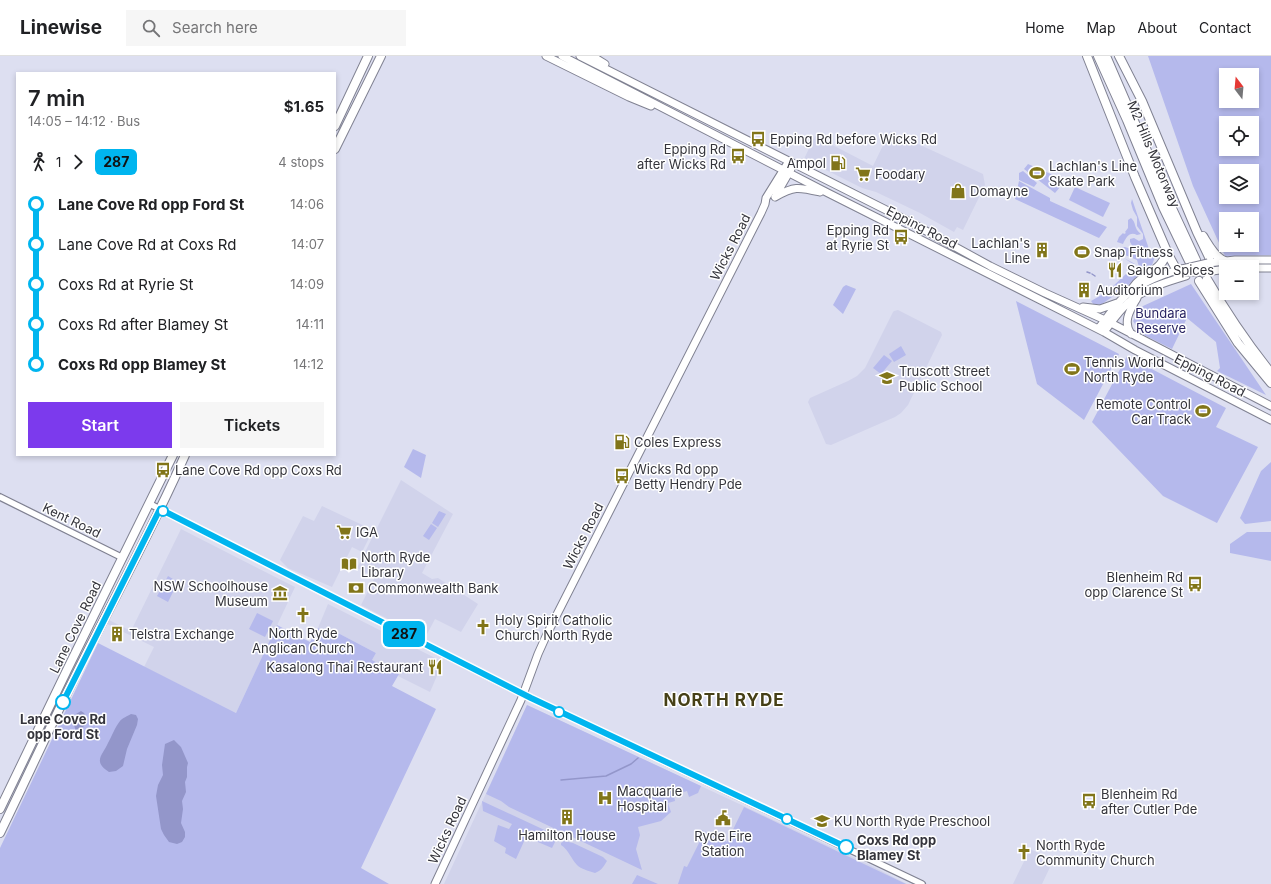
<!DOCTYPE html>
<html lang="en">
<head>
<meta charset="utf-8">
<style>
	body { margin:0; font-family:Inter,sans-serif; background:#f6f6f6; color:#202124; height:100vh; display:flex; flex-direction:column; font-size:15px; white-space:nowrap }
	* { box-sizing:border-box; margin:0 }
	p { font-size:13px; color:#757577 }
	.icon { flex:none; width:22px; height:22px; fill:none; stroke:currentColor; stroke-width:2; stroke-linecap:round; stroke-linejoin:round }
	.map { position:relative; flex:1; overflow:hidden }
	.drawer { position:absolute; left:16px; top:16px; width:320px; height:384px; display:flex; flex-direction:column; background:#fff; border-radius:0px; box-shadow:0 2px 6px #0003 }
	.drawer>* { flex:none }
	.badge { padding:0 8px; border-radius:6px; font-size:14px; line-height:26px }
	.needle { width:26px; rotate:344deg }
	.fabs { position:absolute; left:1219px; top:12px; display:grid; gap:8px }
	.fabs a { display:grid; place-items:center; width:40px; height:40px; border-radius:0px; background:#fff; box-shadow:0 2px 6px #0003; font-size:20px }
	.map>.badge { position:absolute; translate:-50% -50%; box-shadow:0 0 0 2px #fff }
	.legs { display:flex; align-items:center; gap:6px; height:44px; padding:0 12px; font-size:13px }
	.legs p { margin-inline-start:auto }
	.headline { display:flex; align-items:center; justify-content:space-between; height:68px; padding:0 12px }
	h1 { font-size:22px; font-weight:600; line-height:30px }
	.cta { display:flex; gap:8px; margin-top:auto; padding:8px 12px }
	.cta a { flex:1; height:46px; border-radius:0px; background:#7c3aed; color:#fff; font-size:16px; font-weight:600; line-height:46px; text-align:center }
	.cta a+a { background:#f6f6f6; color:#202124 }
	ul { padding:0 12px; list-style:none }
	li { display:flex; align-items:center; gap:14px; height:40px; font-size:15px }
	li i { display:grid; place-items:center; width:6px; height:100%; margin:0 5px; background:currentColor }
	li i::after { content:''; width:10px; height:10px; margin:-5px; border:3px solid; border-radius:50%; background:#fff }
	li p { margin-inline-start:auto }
	li:first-child i { background:linear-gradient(#0000 50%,currentColor 0) }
	li:last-child i { background:linear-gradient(currentColor 50%,#0000 0) }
	header { display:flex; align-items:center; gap:24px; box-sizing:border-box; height:56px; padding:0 20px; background:#fff; border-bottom:1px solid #e0e0e0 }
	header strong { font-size:19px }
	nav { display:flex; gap:22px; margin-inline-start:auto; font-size:14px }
	.search { width:280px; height:36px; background:#f6f6f6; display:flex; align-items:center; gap:10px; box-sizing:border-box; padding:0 14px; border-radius:0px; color:#757577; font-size:15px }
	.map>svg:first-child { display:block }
	.built { fill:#d1d3eb }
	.green { fill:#b5b9ec; fill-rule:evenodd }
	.water { fill:#9396ca }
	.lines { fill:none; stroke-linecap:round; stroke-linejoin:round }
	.stream { stroke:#9396ca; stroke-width:1.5 }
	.minor-casing { stroke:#808292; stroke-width:8 }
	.major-casing { stroke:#808292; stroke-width:9 }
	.highway-casing { stroke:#808292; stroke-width:10 }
	.minor { stroke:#fff; stroke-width:5.5 }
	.major { stroke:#fff; stroke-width:7 }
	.highway { stroke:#fff; stroke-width:8 }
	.major-bridge-casing { stroke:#808292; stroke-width:9; stroke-linecap:butt }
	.major-bridge { stroke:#fff; stroke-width:7 }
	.line-1-casing { stroke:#fff; stroke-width:9 }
	.line-1 { stroke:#00b5ef; stroke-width:6 }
	.stop-1-dot { fill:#fff; stroke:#00b5ef; stroke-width:2 }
	.labels { text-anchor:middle; stroke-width:3; stroke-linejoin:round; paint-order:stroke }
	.poi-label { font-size:13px; fill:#34343b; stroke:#fff; text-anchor:start }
	.street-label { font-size:13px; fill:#34343b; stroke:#fff }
	.park-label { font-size:13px; fill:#2a2563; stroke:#fff }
	.stop-label { font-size:13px; font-weight:bold; fill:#34343b; stroke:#fff }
	.district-label { font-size:17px; font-weight:bold; letter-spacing:1px; fill:#464017; stroke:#fff }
</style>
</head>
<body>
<header>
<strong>Linewise</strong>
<div class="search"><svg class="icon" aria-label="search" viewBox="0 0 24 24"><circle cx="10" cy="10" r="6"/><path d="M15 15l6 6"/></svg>Search here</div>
<nav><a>Home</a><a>Map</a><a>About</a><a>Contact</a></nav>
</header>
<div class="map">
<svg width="1271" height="828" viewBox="0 0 1271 828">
	<rect width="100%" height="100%" fill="#dddff1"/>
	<path class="built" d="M890,75L983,118L985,129L963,174L957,171L954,176L920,157L876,136L862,132L804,103L815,80L873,110Z
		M898,254L941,276L942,279L908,349L901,357L895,361L831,389L826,388L808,346L810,342L848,325L857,320L865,312L893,256L894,255Z
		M401,424L453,458L422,517L432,523L438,522L478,548L461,576L435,563L425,582L361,549L375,521L357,512Z
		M322,450L373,474L362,496L352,491L332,531L288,512L280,504L303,460L314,465Z
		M181,473L295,531L236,657L144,611L154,591L107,568L109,564L131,575Z
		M328,548L443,606L430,636L398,620L399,618L372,604L376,597L338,577L335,581L318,572Z
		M527,649L868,808L907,828H444Z
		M1030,793L1051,803L1052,807L1042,828H1013Z"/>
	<path class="green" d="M1148,0H1271V199L1225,200L1193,130ZM1226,19H1252V45H1226ZM1226,67H1252V93H1226ZM1226,115H1252V141H1226ZM1226,163H1252V189H1226Z
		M1028,108L1060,122L1059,128L1061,130L1055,137L1024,113Z
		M1023,115L1037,127L1034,131L1019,124V117Z
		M1019,125L1050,142V145L1107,171L1099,182L1015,143Z
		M1075,131L1110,147L1103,161L1069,144Z
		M1132,143L1150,196L1156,195L1157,200L1155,201L1152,209L1122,234L1102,248L1094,249L1091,245L1112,233L1111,232L1126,218L1129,221L1133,217L1130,213L1133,210L1131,209L1133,208L1124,202L1135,208L1133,209L1137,213L1139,211L1137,204L1125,199L1118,198L1114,193L1125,191L1131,193L1133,191L1130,186V183L1134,182L1139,185L1143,183V178L1137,170V161L1133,154L1131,147Z
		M1131,162C1137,167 1133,172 1141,178L1137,179C1130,175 1126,181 1123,188L1117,186L1119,181L1123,177L1124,178L1126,177L1125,176L1128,172V164Z
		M1191,228L1266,339L1217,315L1220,312L1216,286L1187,262L1172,293L1142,278L1133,265L1143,250Z
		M846,229L856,233L843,258L833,249L843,231Z
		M1016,245L1119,298L1084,364L1037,328Z
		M901,290L906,299L894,306L889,298Z
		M884,299L892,305L881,318L873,312Z
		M1127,300L1226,352L1216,371L1258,391L1217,467L1163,440L1092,366Z
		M413,393L426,399L421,422L404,411Z
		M1271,406V465L1245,468L1240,462L1261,415Z
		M439,455L446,458L438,471L432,467Z
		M431,468L437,472L429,484L423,480Z
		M1247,476H1271V505L1230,497V488Z
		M168,520L178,526L168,546L157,540Z
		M257,557L273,565L265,581L249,573Z
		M277,569L310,586L318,572L335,581L338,577L376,597L372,604L399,618L392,630L436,653L361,812L389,828H0V792L98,587L236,657Z
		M527,649L701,730L698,737L689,741L687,735L674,739L675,745L668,747L671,756L661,765L638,771L640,779L636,793L642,814L509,751L501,745L486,738Z
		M482,745L551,777L555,786L552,792L526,781L516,803L505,797L506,792L494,785L498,769L509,773L512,768L483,755Z
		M744,751L906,828H678L684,810L687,811L704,777L701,775L702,774L727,786Z
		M564,785L573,787L603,801L607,805C604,810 601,815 595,817C589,815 581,813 577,809C571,803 569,794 561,789V787Z
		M637,819L658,828H632Z"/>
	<path class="water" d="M81,655L84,657L88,664L84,670L78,675L76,674C73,669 74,664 76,658Z
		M131,658L136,659L138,663L137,669L127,693L123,710L116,715L109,716C92,705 103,699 108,687C112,680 115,671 120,665C122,662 128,660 131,658Z
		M174,684L181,691L188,707L187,711V721L185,726L186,736L182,745L183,753L181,767L185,776V781L182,786L177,788L169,786L164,779L161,773L156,740L158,729L163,719L162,709L165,688Z"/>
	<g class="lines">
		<path class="stream" d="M1087,216L1090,217
			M1092,218L1095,220
			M561,724L606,720L631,708L638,702"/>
		<g class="minor-casing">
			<path id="minor" d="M0,441L123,502
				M150,448L531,642L922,828"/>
		</g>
		<g class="major-casing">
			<path id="major" d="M546,0L629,41L651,50
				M562,0L828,137L1104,276L1135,294L1271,364
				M580,0L906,164L990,210L1045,237L1105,264L1271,350
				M592,0L605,8
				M776,139L791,113
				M775,141C794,130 798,131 820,136
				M1208,207L1235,204H1271
				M1252,212H1271
				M1206,216L1226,213
				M1083,251L1100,253L1117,247
				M1098,273C1106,264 1112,253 1121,244C1137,228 1160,219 1181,213
				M1104,276C1111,267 1118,256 1128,247C1143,233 1166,226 1186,220
				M1131,278C1122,265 1131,253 1137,242
				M435,828L521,644L538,598L547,578L761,157L765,148L766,142L789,105"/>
		</g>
		<g class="highway-casing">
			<path id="highway" d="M1087,0L1135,121L1169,200L1175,211L1178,214
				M1098,0L1127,64L1163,151L1189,205
				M1106,0L1170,148L1196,204
				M1119,0L1142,45L1197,176L1209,201L1210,206
				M335,70L368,0
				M335,93L381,0
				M1203,180C1208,188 1215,202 1225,205
				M1207,223C1226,256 1247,287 1271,317
				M1199,225L1238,287L1271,327
				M1131,236C1132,233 1134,230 1136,228C1146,217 1166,212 1166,194
				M0,753L67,614L173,399
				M0,777C32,711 62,645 95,581C126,520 158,461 185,399"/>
		</g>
		<use href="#minor" class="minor"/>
		<use href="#major" class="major"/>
		<use href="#highway" class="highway"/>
		<g class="major-bridge-casing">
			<path id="major-bridge" d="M1182,213L1208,207
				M1184,216H1205"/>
		</g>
		<use href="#major-bridge" class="major-bridge"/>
	</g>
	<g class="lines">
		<g class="line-1-casing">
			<path id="line-1" d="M63,646C95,581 128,517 160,453L531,642L846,791"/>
		</g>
		<use href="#line-1" class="line-1"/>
	</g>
	<defs>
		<g id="bus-bare" transform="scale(1.2)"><path d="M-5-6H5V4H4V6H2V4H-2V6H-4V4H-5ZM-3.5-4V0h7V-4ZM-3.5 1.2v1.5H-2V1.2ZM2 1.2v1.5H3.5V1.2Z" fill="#817519" stroke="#fff" stroke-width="2.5" paint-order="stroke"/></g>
		<g id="fuel-bare" transform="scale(1.2)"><path d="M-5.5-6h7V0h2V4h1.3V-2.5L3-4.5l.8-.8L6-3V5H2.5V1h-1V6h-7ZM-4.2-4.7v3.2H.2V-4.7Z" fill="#817519" stroke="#fff" stroke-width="2.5" paint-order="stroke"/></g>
		<g id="stadium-bare" transform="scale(1.2)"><path d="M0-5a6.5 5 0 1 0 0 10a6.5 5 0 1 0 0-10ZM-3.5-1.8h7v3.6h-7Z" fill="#817519" stroke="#fff" stroke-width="2.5" paint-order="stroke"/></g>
		<g id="supermarket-bare" transform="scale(1.2)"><path d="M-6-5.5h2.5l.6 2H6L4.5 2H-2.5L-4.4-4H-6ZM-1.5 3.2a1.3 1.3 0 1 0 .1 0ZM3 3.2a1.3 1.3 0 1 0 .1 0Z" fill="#817519" stroke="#fff" stroke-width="2.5" paint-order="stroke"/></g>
		<g id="shop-bare" transform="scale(1.2)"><path d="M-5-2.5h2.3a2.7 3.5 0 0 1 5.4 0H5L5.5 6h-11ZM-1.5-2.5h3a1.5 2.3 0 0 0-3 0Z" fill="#817519" stroke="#fff" stroke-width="2.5" paint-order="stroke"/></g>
		<g id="building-bare" transform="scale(1.2)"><path d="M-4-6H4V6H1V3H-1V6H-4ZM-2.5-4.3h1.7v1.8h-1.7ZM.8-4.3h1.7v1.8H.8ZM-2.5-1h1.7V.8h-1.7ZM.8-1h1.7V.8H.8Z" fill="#817519" stroke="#fff" stroke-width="2.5" paint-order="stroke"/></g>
		<g id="restaurant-bare" transform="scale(1.2)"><path d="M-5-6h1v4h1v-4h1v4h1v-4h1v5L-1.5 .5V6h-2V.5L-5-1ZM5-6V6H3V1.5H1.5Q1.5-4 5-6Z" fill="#817519" stroke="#fff" stroke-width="2.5" paint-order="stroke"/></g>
		<g id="school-bare" transform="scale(1.2)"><path d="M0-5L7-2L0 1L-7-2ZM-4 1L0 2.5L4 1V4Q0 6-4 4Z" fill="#817519" stroke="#fff" stroke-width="2.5" paint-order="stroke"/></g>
		<g id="library-bare" transform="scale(1.2)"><path d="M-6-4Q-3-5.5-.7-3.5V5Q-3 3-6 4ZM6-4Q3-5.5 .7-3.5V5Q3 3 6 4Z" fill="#817519" stroke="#fff" stroke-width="2.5" paint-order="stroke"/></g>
		<g id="bank-bare" transform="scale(1.2)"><path d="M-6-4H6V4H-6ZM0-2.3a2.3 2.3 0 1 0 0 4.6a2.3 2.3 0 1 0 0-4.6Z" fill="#817519" stroke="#fff" stroke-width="2.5" paint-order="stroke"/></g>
		<g id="museum-bare" transform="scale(1.2)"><path d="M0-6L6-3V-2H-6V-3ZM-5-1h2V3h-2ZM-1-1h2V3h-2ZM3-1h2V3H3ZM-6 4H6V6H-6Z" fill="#817519" stroke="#fff" stroke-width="2.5" paint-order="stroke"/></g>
		<g id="church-bare" transform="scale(1.2)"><path d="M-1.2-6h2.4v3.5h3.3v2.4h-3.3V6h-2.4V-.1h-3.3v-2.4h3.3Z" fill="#817519" stroke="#fff" stroke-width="2.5" paint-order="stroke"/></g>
		<g id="hospital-bare" transform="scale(1.2)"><path d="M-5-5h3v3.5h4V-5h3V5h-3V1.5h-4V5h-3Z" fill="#817519" stroke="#fff" stroke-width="2.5" paint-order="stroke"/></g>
		<g id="civic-bare" transform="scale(1.2)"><path d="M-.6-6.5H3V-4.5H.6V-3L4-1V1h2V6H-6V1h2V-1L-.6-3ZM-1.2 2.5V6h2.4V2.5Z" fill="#817519" stroke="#fff" stroke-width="2.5" paint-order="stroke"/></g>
	</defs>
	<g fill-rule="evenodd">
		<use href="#bus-bare" x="758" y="83"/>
		<use href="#bus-bare" x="738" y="100"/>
		<use href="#fuel-bare" x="838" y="107"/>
		<use href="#stadium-bare" x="1037" y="117"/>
		<use href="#supermarket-bare" x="863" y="118"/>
		<use href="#shop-bare" x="958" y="135"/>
		<use href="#bus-bare" x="901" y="181"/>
		<use href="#building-bare" x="1042" y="194"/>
		<use href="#stadium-bare" x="1082" y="196"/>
		<use href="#restaurant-bare" x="1115" y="214"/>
		<use href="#building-bare" x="1084" y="234"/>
		<use href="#stadium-bare" x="1072" y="313"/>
		<use href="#school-bare" x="887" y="322"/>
		<use href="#stadium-bare" x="1203" y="355"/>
		<use href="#fuel-bare" x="622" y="386"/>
		<use href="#bus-bare" x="163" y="414"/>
		<use href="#bus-bare" x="622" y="420"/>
		<use href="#supermarket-bare" x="344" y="476"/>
		<use href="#library-bare" x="349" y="508"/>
		<use href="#bus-bare" x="1195" y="528"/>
		<use href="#bank-bare" x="356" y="532"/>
		<use href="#museum-bare" x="280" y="537"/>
		<use href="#church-bare" x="303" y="559"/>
		<use href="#church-bare" x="483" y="571"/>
		<use href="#building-bare" x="117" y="578"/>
		<use href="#restaurant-bare" x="435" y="611"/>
		<use href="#hospital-bare" x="605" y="742"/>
		<use href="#bus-bare" x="1089" y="745"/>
		<use href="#building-bare" x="567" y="761"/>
		<use href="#civic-bare" x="723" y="762"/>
		<use href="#school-bare" x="822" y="765"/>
		<use href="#church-bare" x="1024" y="796"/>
	</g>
	<g class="stop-1-dot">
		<circle cx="163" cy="455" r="5"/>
		<circle cx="63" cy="646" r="7"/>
		<circle cx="559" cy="656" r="5"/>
		<circle cx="787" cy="763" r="5"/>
		<circle cx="846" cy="791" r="7"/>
	</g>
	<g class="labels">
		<g class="poi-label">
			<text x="770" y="88">Epping Rd before Wicks Rd</text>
			<text x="726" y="98" text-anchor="end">Epping Rd<tspan x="726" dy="15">after Wicks Rd</tspan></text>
			<text x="826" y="112" text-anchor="end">Ampol</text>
			<text x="1049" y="115">Lachlan's Line<tspan x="1049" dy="15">Skate Park</tspan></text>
			<text x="875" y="123">Foodary</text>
			<text x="970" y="140">Domayne</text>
			<text x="889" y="179" text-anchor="end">Epping Rd<tspan x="889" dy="15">at Ryrie St</tspan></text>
			<text x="1030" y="192" text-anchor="end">Lachlan's<tspan x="1030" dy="15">Line</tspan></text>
			<text x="1094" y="201">Snap Fitness</text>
			<text x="1127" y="219">Saigon Spices</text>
			<text x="1096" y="239">Auditorium</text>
			<text x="1084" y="311">Tennis World<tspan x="1084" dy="15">North Ryde</tspan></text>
			<text x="899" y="320">Truscott Street<tspan x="899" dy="15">Public School</tspan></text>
			<text x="1191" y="353" text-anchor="end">Remote Control<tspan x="1191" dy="15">Car Track</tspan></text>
			<text x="634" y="391">Coles Express</text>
			<text x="634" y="418">Wicks Rd opp<tspan x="634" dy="15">Betty Hendry Pde</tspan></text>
			<text x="175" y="419">Lane Cove Rd opp Coxs Rd</text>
			<text x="356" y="481">IGA</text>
			<text x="361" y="506">North Ryde<tspan x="361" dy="15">Library</tspan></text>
			<text x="1183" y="526" text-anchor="end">Blenheim Rd<tspan x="1183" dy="15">opp Clarence St</tspan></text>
			<text x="268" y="535" text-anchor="end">NSW Schoolhouse<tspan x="268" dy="15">Museum</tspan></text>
			<text x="368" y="537">Commonwealth Bank</text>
			<text x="495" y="569">Holy Spirit Catholic<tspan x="495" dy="15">Church North Ryde</tspan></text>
			<text x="303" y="582" text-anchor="middle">North Ryde<tspan x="303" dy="15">Anglican Church</tspan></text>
			<text x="129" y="583">Telstra Exchange</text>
			<text x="423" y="616" text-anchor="end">Kasalong Thai Restaurant</text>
			<text x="617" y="740">Macquarie<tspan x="617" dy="15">Hospital</tspan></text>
			<text x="1101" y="743">Blenheim Rd<tspan x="1101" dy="15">after Cutler Pde</tspan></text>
			<text x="834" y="770">KU North Ryde Preschool</text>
			<text x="567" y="784" text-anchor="middle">Hamilton House</text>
			<text x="723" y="785" text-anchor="middle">Ryde Fire<tspan x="723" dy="15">Station</tspan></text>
			<text x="1036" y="794">North Ryde<tspan x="1036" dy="15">Community Church</tspan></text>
		</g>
		<g class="street-label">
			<text transform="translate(1154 98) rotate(67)" y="5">M2 Hills Motorway</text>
			<text transform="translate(922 171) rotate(27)" y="5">Epping Road</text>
			<text transform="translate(730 191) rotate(-63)" y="5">Wicks Road</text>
			<text transform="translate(1210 319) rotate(27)" y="5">Epping Road</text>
			<text transform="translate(72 464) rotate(26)" y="5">Kent Road</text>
			<text transform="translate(583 480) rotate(-63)" y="5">Wicks Road</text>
			<text transform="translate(75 571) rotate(-64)" y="5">Lane Cove Road</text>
			<text transform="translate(447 774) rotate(-65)" y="5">Wicks Road</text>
		</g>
		<g class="park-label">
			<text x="1161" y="262">Bundara<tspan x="1161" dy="15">Reserve</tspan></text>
		</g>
		<g class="stop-label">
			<text x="63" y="668">Lane Cove Rd<tspan x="63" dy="15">opp Ford St</tspan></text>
			<text x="857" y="789" text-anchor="start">Coxs Rd opp<tspan x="857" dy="15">Blamey St</tspan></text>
		</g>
		<g class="district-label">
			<text x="724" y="650">NORTH RYDE</text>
		</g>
	</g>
</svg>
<div class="fabs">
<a><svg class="needle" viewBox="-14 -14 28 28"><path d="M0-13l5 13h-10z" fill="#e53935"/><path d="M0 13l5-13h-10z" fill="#757577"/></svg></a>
<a><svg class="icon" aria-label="locate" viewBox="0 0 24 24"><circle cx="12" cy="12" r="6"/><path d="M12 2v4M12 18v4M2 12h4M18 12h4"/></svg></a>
<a><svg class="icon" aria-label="layers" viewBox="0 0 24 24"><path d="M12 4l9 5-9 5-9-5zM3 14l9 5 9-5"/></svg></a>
<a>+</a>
<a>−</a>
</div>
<b class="badge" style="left:404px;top:578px;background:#00b5ef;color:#111">287</b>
<section class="drawer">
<div class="headline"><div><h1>7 min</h1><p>14:05 – 14:12 · Bus</p></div><b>$1.65</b></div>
<div class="legs"><svg class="icon" aria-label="walk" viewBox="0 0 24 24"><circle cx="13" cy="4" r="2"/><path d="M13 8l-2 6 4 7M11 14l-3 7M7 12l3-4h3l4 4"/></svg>1<svg class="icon" aria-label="forward" viewBox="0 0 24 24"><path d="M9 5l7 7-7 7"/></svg><b class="badge" style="background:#00b5ef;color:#111">287</b><p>4 stops</p></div>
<ul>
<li><i style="color:#00b5ef"></i><b>Lane Cove Rd opp Ford St</b><p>14:06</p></li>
<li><i style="color:#00b5ef"></i><span>Lane Cove Rd at Coxs Rd</span><p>14:07</p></li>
<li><i style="color:#00b5ef"></i><span>Coxs Rd at Ryrie St</span><p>14:09</p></li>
<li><i style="color:#00b5ef"></i><span>Coxs Rd after Blamey St</span><p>14:11</p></li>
<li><i style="color:#00b5ef"></i><b>Coxs Rd opp Blamey St</b><p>14:12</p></li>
</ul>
<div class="cta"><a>Start</a><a>Tickets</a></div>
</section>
</div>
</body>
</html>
